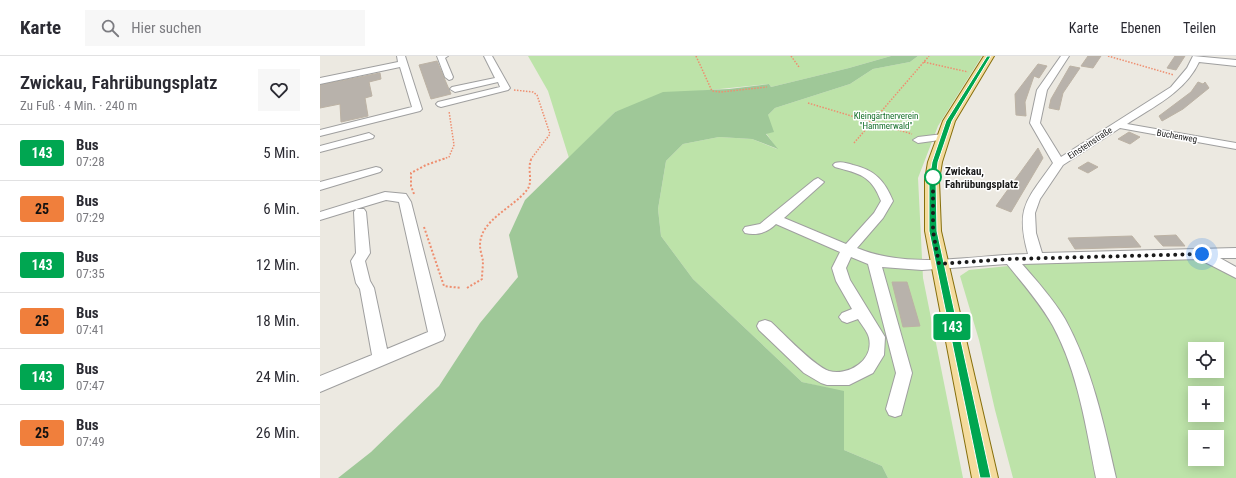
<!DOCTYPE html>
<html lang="de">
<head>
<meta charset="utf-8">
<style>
	body { margin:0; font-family:"Roboto Condensed",sans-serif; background:#f7f7f7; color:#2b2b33; height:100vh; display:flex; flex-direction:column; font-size:15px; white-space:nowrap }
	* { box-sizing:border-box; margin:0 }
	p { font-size:13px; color:#7c7c81 }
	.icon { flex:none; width:22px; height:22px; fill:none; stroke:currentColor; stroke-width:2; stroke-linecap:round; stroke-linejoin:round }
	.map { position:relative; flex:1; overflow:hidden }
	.details { display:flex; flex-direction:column; background:#fff; width:320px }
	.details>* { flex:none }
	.badge { padding:0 8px; border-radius:3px; font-size:14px; line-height:26px }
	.controls { position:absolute; left:868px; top:286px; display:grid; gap:8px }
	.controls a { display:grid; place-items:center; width:36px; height:36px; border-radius:0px; background:#fff; box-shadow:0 2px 10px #0003; font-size:20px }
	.you { position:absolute; width:20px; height:20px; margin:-10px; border:3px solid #fff; border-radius:50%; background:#1a73e8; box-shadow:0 0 0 6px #1a73e833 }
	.map>.badge { position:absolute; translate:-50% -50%; box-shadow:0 0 0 2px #fff }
	.round { display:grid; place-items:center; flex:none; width:42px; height:42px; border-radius:0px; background:#f7f7f7 }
	.head { display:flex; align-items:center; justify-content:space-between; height:68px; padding:0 20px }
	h1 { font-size:19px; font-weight:600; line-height:30px }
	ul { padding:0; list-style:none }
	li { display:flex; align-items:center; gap:12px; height:56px; padding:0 20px; border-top:1px solid #e1e1e2 }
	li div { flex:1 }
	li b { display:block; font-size:15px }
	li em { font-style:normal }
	li .badge { min-width:44px; font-weight:700; text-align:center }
	header { display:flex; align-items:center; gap:24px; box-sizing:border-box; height:56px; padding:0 20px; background:#fff; border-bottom:1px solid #e1e1e2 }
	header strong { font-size:19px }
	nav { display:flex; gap:22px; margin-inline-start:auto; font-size:14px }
	.search { width:280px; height:36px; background:#f7f7f7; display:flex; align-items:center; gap:10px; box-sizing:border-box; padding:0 14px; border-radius:0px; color:#7c7c81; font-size:15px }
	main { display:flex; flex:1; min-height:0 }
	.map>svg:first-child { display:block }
	.grass { fill:#bde3a9; fill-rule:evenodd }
	.forest { fill:#9fc898 }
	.building { fill:#b8b2ab; stroke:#bcb2a4 }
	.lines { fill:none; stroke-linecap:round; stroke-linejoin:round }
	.minor-casing { stroke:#9f9f9f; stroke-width:2 }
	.major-casing { stroke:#866f0b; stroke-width:2 }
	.path-far1 { stroke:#ee8e6f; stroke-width:1.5; stroke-dasharray:1.5 1.5; stroke-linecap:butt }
	.path { stroke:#ee8e6f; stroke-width:2; stroke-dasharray:2 2; stroke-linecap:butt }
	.minor { fill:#fff; fill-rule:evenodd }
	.major { fill:#f4db9d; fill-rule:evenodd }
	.line { fill:#00a651; stroke:#fff }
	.walk { stroke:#1b1b1b; stroke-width:4; stroke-dasharray:0 7.2 }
	.stop-dot { fill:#fff; stroke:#00a651; stroke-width:2 }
	.labels { text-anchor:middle; stroke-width:3; stroke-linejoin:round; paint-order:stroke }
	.far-park-label { font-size:9px; fill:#136e28; stroke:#fff }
	.far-street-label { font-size:9px; fill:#1b1b1b; stroke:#fff }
	.stop-label { font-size:11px; font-weight:bold; fill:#1b1b1b; stroke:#fff; text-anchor:start }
</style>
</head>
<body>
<header>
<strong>Karte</strong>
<div class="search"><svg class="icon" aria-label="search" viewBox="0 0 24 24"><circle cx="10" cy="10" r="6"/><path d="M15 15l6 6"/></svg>Hier suchen</div>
<nav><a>Karte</a><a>Ebenen</a><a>Teilen</a></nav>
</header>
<main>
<section class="details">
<div class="head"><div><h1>Zwickau, Fahrübungsplatz</h1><p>Zu Fuß · 4 Min. · 240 m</p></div><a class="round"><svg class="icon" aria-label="heart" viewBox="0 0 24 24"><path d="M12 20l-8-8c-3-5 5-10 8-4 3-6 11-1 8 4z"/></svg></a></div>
<ul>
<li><span class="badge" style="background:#00a651;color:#fff">143</span><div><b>Bus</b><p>07:28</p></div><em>5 Min.</em></li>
<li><span class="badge" style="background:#f07f3c;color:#111">25</span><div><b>Bus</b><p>07:29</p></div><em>6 Min.</em></li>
<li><span class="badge" style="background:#00a651;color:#fff">143</span><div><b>Bus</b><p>07:35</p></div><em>12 Min.</em></li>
<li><span class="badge" style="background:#f07f3c;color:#111">25</span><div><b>Bus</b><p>07:41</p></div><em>18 Min.</em></li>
<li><span class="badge" style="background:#00a651;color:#fff">143</span><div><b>Bus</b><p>07:47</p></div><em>24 Min.</em></li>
<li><span class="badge" style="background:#f07f3c;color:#111">25</span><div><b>Bus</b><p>07:49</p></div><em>26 Min.</em></li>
</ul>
</section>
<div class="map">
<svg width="916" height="422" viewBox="0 0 916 422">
	<rect width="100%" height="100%" fill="#ece9e1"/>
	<path class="grass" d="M208,0H571L529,12L451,31L449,28L380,35L295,56L249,102L228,35Z
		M598,0H662L618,70L598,122L603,222L643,422H568L562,410L524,394V336L482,326L373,223L341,180L338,153L346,105L363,88L399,81L432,83L457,93L446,77L448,59L455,52L530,28L553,13L590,6Z
		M884,202L916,219V422H693L675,354L659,284L640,220L649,214L709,208L795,204ZM875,293H897V315H875ZM875,337H897V359H875ZM875,381H897V403H875Z"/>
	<path class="forest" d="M571,0H598L590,6L553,13L530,28L455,52L448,59L454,76L446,78L458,93L432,83L399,81L363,88L346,105L338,153L341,180L373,223L482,326L524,335V394L562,410L568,422H18L51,396L119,330L160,267L198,221L189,179L205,144L295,56L343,36L409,33L449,28L451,31L529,12Z"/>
	<path class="building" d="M768,0H781L773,12L761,10Z
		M855,0H865L856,14L847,12Z
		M117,5L131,38L111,43L99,9Z
		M718,8L727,10L719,22L714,20L705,46L706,60L696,59L695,38Z
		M750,10L760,12L743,37L739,54L729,52L731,43Z
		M60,17L61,23L49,26L52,40L45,42L48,60L21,66L20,48L0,52V29Z
		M878,26L883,28L885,26L889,32L863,53L842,65L839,60L871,36Z
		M809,76L820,81L810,88L798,83Z
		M718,92L723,102L691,156L676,150Z
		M768,106L778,111L768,117L758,112Z
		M856,179L865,190H843L834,180Z
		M812,180L821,191L755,193L748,182Z
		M572,226H587L600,270L583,271Z"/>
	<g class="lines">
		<g class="minor-casing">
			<path id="minor" d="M77,0H85L102,53L100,55L0,80V74L92,51L80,11L0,28V22L78,6Z
				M117,0H128L125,2L133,21L132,23L129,24L125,21Z
				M164,0H172L190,32L188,34L121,51L118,50L116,48L118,46L180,31L178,26L135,36L130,33L132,31L175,22Z
				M741,0H749L727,34L720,67L741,101L851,31L867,12L873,0L916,4V10L879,6C865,36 833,51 807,68L916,87V93L800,72L743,109L720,143L715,157L716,177L722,197L916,192V202H900L916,211V222L879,203L702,208C717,225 733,243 745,263C772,312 784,368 796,422H776C766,371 758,316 733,270C720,247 703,228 687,208L602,214L562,211L592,317L581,359L575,361L569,359L566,353L576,317L548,208L531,201L526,212L530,224L565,281L564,299L553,317L529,329H507L501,327L484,317L439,274L437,270L439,266L445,264L451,266C463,277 494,310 509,315C529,320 554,304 549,282C548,276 541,268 538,263L527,267L522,265L519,261L522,257L532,253L516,225L512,212L520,196L456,168C448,176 437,180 425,177L423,174L425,171L440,168L494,124L498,122L504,126L502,128L464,162L526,188L554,157L561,145C551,119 540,118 515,111L513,109L515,107C521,105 527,107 533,109C555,114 565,125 573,145L563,162L537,192C590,214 652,199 708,198C695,151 707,144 733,107L710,67L717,34Z
				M49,77L54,80L53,82L0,96V90Z
				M623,78L627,79L628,81L627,83L598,87L593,84L598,81Z
				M56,111L60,112L62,114L60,116L0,134V126Z
				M65,136L86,138L91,146L125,279L123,284L0,336V320L52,299L40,233L36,227L31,205L36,197L34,156L36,153L0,164V156ZM66,144L79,146L108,276L67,293L54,232L50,225L45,205L50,197L46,156L44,153H36Z"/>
		</g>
		<g class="major-casing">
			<path id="major" d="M664,0H674L635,65L622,106L619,124L621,175L678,422H652L605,175V124L608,106L623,65Z"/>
		</g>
		<path class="path-far1" d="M376,0L392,35L401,36L447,31
			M471,0L479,11
			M788,0L854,19
			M604,6L648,16
			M194,34L213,36L217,39L230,78L211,103
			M488,47L592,78
			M534,87L609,0
			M123,103L129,101L134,89L129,55"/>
		<path class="path" d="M94,138L91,130V117L106,109L126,102
			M104,171L124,230L141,232
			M147,232L162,223C162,217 163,210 163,205C162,200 160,194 160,189C160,164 193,152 207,134C214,125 206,111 212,102"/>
		<use href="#minor" class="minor"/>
		<use href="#major" class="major"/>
	</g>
	<path class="line" d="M667,0H671L632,65L618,106L616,124L617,175L671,422H660L609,175V124L612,106L626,65Z"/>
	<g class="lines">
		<path class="walk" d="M613,121V175L619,208L691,203L882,198"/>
	</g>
	<circle class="stop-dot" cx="613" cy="121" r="8"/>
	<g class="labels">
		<g class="far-park-label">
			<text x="566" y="63">Kleingärtnerverein<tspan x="566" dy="10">"Hammerwald"</tspan></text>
		</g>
		<g class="far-street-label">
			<text transform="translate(857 80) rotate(10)" y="3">Buchenweg</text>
			<text transform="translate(770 87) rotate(-33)" y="3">Einsteinstraße</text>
		</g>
		<g class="stop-label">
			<text x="625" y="119">Zwickau,<tspan x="625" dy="13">Fahrübungsplatz</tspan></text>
		</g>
	</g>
</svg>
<div class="controls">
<a><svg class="icon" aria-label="locate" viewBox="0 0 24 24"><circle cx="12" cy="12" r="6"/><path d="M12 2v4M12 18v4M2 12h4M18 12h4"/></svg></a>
<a>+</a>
<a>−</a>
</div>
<div class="you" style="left:882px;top:198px"></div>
<b class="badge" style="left:632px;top:271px;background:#00a651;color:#fff">143</b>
</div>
</main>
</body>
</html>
